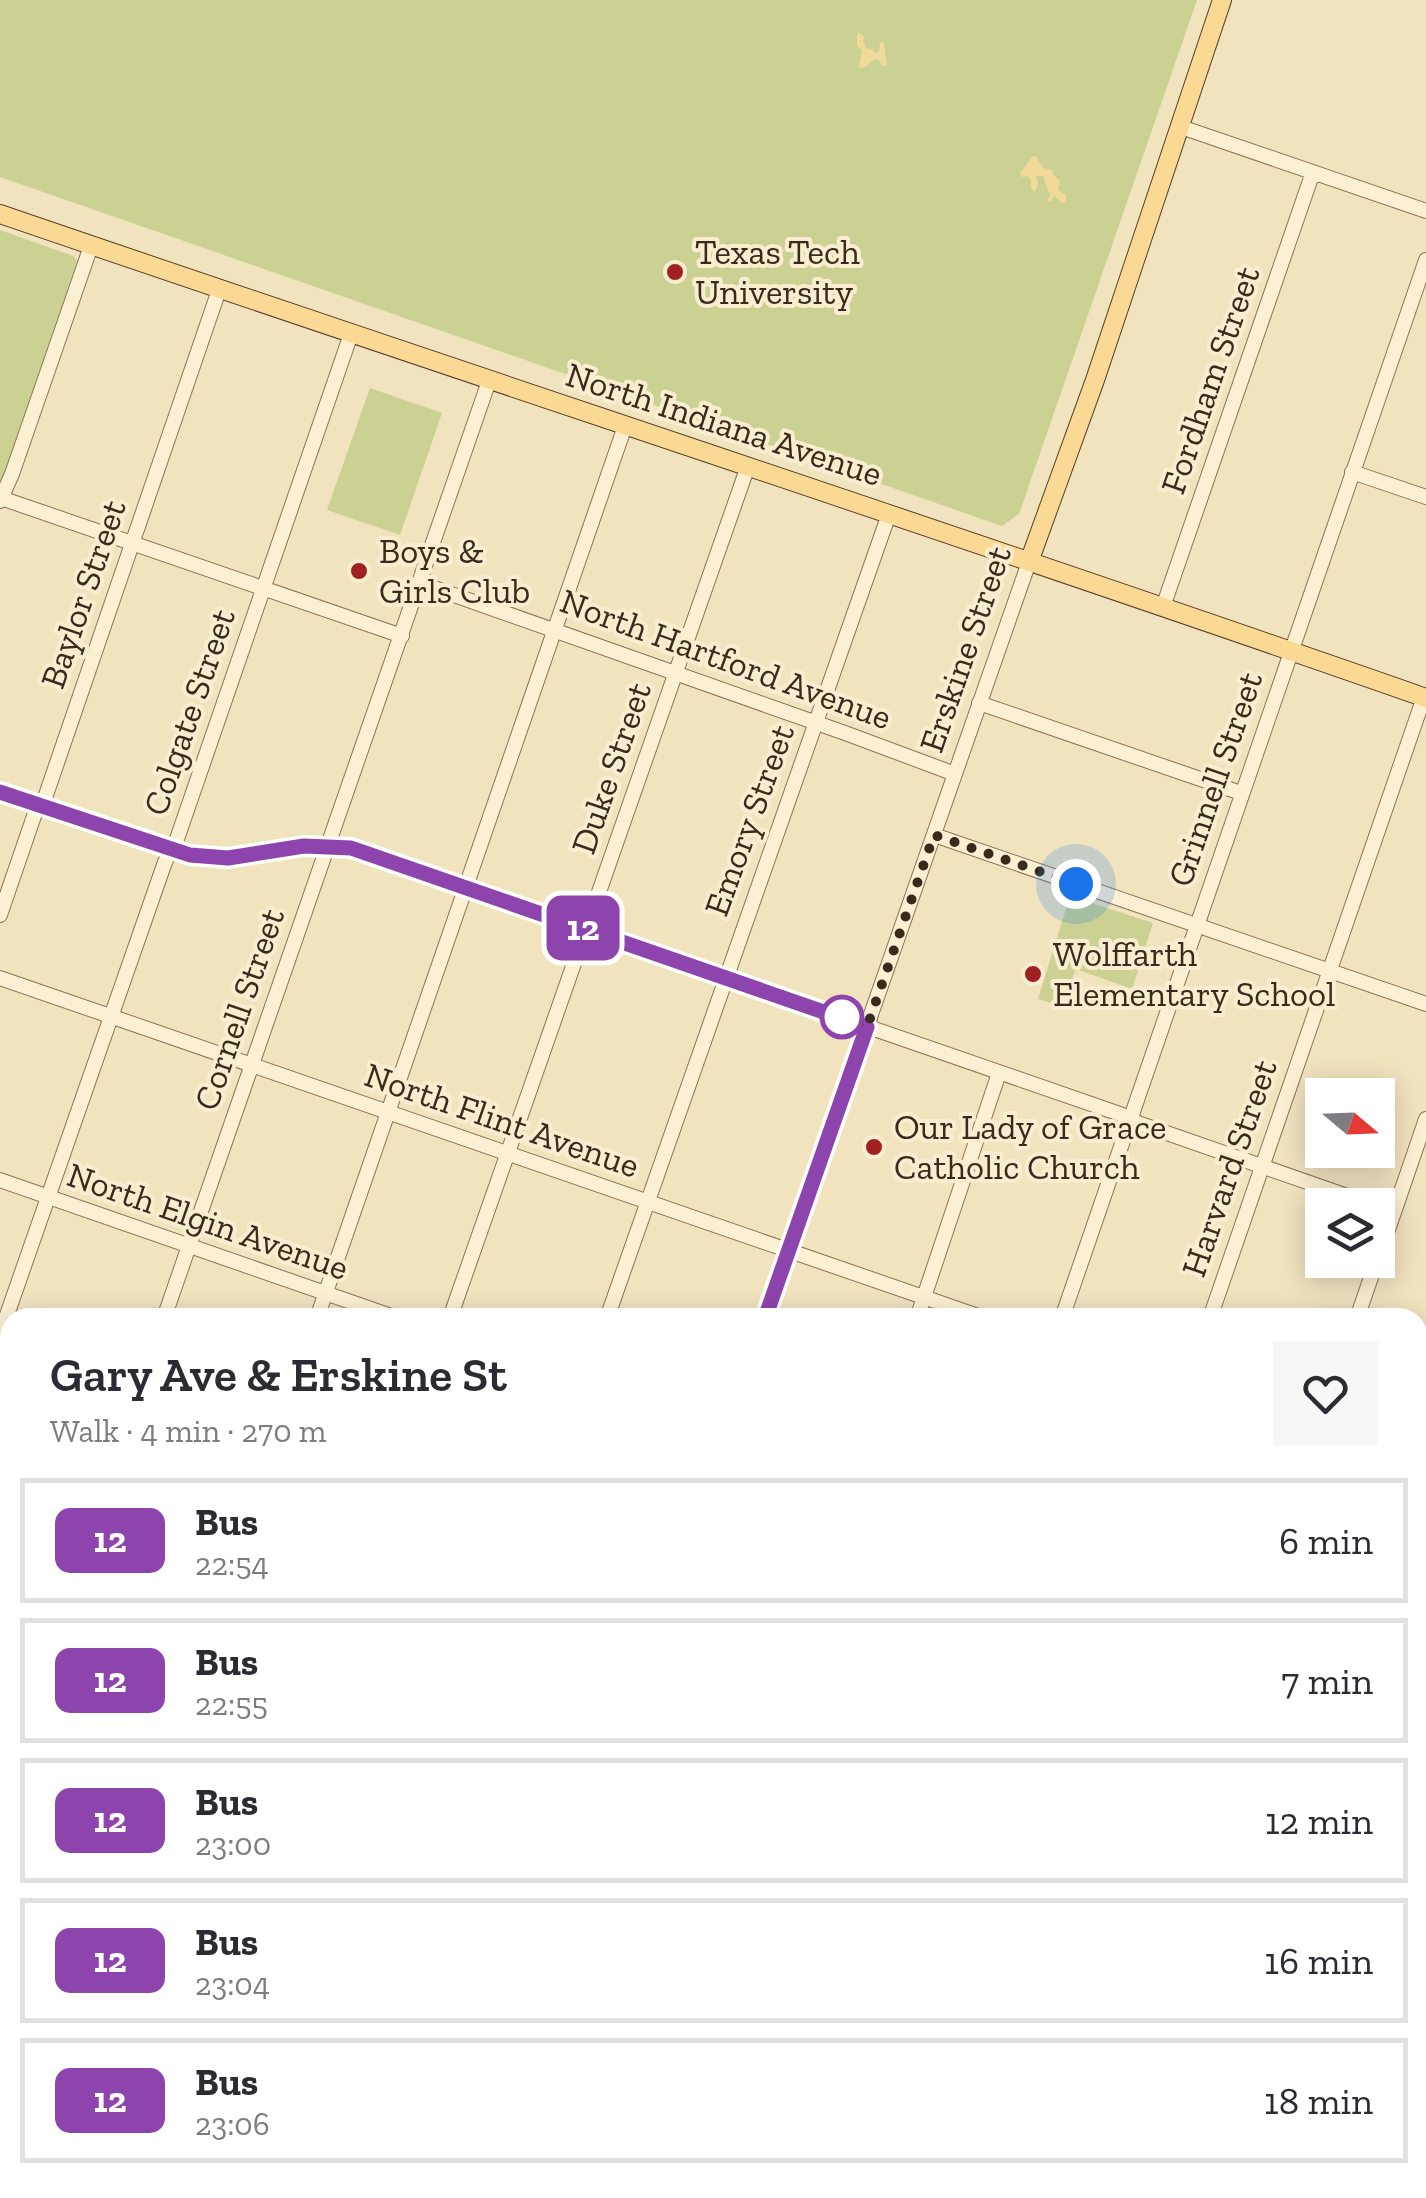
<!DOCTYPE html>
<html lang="en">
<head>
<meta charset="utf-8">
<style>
	body { margin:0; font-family:"Zilla Slab",serif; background:#f7f7f7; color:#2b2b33; height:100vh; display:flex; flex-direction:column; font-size:38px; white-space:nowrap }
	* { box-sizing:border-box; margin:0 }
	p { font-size:32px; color:#7c7c81 }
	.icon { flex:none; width:55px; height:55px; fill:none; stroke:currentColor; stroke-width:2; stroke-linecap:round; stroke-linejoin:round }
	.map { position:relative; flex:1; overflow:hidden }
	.side { position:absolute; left:0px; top:1308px; width:1428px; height:892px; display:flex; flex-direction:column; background:#fff; border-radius:30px 30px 0 0; box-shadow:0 5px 25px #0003 }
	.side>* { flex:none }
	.badge { padding:0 20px; border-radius:15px; font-size:35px; line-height:65px }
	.needle { width:65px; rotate:109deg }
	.fabs { position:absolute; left:1305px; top:1078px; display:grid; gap:20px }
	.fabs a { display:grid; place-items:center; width:90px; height:90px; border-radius:0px; background:#fff; box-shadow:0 5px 25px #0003; font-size:50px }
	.you { position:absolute; width:50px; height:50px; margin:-25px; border:8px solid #fff; border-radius:50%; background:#1a73e8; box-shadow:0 0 0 15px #1a73e833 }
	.map>.badge { position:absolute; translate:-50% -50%; box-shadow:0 0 0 5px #fff }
	.round { display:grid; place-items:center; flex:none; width:105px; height:105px; border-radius:0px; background:#f7f7f7 }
	.headline { display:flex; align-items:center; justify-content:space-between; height:170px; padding:0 50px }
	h1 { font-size:48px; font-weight:600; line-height:75px }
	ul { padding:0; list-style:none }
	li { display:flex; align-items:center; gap:30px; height:125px; margin:0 20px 15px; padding:0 30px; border:5px solid #e1e1e2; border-radius:0px }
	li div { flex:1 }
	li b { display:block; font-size:38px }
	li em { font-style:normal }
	li .badge { min-width:110px; font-weight:700; text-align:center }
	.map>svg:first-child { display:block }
	.green { fill:#cad192 }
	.sand { fill:#f1d999 }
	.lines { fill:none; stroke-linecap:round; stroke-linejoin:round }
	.minor-casing { stroke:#8c7355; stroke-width:16 }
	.major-casing { stroke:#59402a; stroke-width:20 }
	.highway-casing { stroke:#59402a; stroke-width:22 }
	.minor { stroke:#fcf0d3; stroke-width:14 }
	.major { stroke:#f9d993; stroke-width:18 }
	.highway { stroke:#eaa247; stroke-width:20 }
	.rail { stroke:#3a2a1b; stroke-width:2.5; stroke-dasharray:18 18; stroke-linecap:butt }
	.line-casing { stroke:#fff; stroke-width:22 }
	.line { stroke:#8e44ad; stroke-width:15 }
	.walk { stroke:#3a2a1b; stroke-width:10; stroke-dasharray:0 18 }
	.poi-dot { fill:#a12021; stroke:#f9edcf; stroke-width:4 }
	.stop-dot { fill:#fff; stroke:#8e44ad; stroke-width:5 }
	.labels { text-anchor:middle; stroke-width:8; stroke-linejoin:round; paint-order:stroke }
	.poi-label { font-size:35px; fill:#3a2a1b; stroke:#f9edcf; text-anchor:start }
	.street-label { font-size:35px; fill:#3a2a1b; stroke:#f9edcf }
</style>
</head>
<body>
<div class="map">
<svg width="1426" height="2198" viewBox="0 0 1426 2198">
	<rect width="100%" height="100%" fill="#f2e3bf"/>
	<path class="green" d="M0,0H1197L1019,514L1002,526L0,177Z
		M0,230L73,256L77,261L0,486Z
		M370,388L442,413L400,535L327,510Z
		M1070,896L1153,923L1132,989L1076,969L1061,1006L1038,999Z
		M1418,2068L1426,2071V2198H1235L1246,2190H1418Z"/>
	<path class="sand" d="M859,33L864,36L863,41L866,48L872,49L875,53L879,51L880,42L884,43L887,66H882L880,60L875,59L863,68L859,67L862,51L857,45V35Z
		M1033,156H1036L1043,168L1052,170L1053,174L1060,181L1058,190L1066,195V202L1062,203L1055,196L1051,201H1047L1050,195L1043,176H1036L1038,184L1035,192L1031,189V180L1027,176L1021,177L1020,173Z"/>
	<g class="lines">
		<g class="minor-casing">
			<path id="minor" d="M1181,127L1426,211
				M1352,472L1426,497
				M1,498L402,636
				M0,501L12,474L91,246
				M420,583L845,733L955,774
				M1163,607L1313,172
				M979,703L1241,793
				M0,792L190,855L228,858L304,846L351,848L1120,1114L1138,1123L1373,1205
				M934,835L1426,1004
				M0,915L34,816L46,795L219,290
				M0,978L984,1318
				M0,1180L397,1318
				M1378,1259L1426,1119
				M164,1318L489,381
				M317,1318L625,426
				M450,1318L748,466
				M607,1318L889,514
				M765,1318L1029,562
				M917,1318L999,1073
				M1062,1318L1426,260
				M1210,1318L1424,697
				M1357,1318L1377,1260
				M0,1335L165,862L177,839L351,334
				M1418,1366L1426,1361
				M0,1392L10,1396
				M1418,1467L1426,1469
				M0,1824L10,1795
				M0,2024L10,2027
				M0,2190L20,2197L22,2190
				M153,2198L156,2190
				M310,2198L313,2190
				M465,2198L467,2190"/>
		</g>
		<g class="major-casing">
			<path id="major" d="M0,214C475,377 952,532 1426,698
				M1029,562L1095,380L1222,0"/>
		</g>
		<g class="highway-casing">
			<path id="highway" d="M1418,1536L1426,1530
				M571,2198L581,2190"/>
		</g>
		<use href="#minor" class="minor"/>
		<use href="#major" class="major"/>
		<use href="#highway" class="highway"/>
		<path class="rail" d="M1418,1601L1426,1595
			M1418,1625L1426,1618
			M643,2198L653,2190"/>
	</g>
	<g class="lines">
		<g class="line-casing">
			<path id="line" d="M0,792L190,855L228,858L304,846L351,848L867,1027L765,1318"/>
		</g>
		<use href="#line" class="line"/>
		<path class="walk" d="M842,1017L867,1027L934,835L1076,884"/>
	</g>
	<g class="poi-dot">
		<circle cx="675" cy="272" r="10"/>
		<circle cx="359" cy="571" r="10"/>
		<circle cx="1033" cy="974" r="10"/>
		<circle cx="874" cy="1147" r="10"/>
	</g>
	<circle class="stop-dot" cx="842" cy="1017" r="20"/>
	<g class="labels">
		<g class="poi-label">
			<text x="695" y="264">Texas Tech<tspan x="695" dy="40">University</tspan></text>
			<text x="379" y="563">Boys &amp;<tspan x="379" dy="40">Girls Club</tspan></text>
			<text x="1053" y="966">Wolffarth<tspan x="1053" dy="40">Elementary School</tspan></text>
			<text x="894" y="1139">Our Lady of Grace<tspan x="894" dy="40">Catholic Church</tspan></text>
		</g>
		<g class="street-label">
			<text transform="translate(1210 380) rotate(-71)" y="12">Fordham Street</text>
			<text transform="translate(724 424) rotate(18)" y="12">North Indiana Avenue</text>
			<text transform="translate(83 594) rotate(-71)" y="12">Baylor Street</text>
			<text transform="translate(965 649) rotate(-71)" y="12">Erskine Street</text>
			<text transform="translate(726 659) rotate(20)" y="12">North Hartford Avenue</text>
			<text transform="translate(189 712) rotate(-71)" y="12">Colgate Street</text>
			<text transform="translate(611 768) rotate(-71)" y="12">Duke Street</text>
			<text transform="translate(1215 779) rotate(-71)" y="12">Grinnell Street</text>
			<text transform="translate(749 820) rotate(-70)" y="12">Emory Street</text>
			<text transform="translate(239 1009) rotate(-71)" y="12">Cornell Street</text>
			<text transform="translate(502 1120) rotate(19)" y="12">North Flint Avenue</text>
			<text transform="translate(1229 1168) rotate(-71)" y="12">Harvard Street</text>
			<text transform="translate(208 1221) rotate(19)" y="12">North Elgin Avenue</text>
		</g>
	</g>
</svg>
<div class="fabs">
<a><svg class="needle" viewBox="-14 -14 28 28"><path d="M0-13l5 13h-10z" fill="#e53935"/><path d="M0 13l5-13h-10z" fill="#7c7c81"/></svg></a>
<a><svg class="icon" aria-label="layers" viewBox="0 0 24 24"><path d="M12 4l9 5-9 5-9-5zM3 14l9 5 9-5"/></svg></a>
</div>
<div class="you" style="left:1076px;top:884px"></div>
<b class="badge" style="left:583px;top:928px;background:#8e44ad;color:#fff">12</b>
<section class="side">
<div class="headline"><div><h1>Gary Ave &amp; Erskine St</h1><p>Walk · 4 min · 270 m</p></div><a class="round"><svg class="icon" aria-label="heart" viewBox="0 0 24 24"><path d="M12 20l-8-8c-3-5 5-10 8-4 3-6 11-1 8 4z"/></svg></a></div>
<ul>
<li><span class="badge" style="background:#8e44ad;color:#fff">12</span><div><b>Bus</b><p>22:54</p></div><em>6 min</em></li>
<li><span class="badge" style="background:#8e44ad;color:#fff">12</span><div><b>Bus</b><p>22:55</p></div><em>7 min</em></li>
<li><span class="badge" style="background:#8e44ad;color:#fff">12</span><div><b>Bus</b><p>23:00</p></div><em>12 min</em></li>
<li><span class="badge" style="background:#8e44ad;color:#fff">12</span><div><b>Bus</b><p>23:04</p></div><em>16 min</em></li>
<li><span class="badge" style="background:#8e44ad;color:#fff">12</span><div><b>Bus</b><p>23:06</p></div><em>18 min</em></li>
</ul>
</section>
</div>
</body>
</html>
